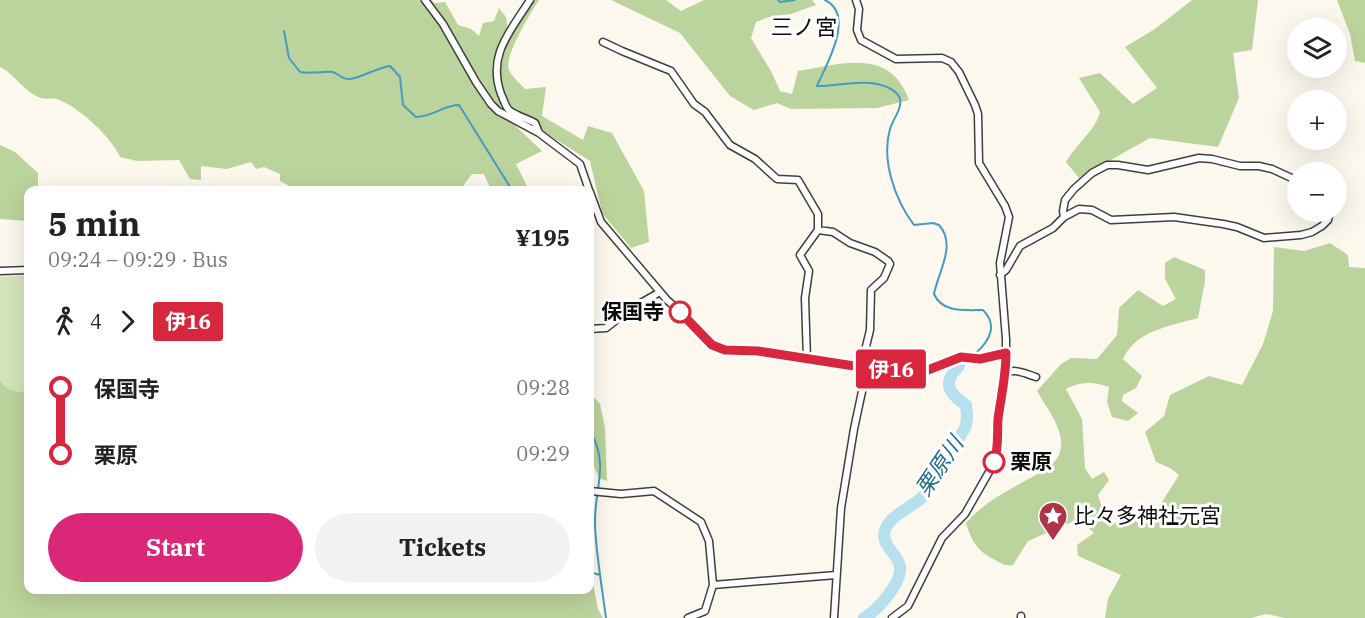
<!DOCTYPE html>
<html lang="en">
<head>
<meta charset="utf-8">
<style>
	body { margin:0; font-family:"IBM Plex Serif","Noto Sans JP",serif; background:#f2f2f2; color:#222; height:100vh; display:flex; flex-direction:column; font-size:22px; white-space:nowrap }
	* { box-sizing:border-box; margin:0 }
	p { font-size:20px; color:#767676 }
	.icon { flex:none; width:33px; height:33px; fill:none; stroke:currentColor; stroke-width:2; stroke-linecap:round; stroke-linejoin:round }
	.map { position:relative; flex:1; overflow:hidden }
	.sheet { position:absolute; left:24px; top:186px; width:570px; height:408px; display:flex; flex-direction:column; background:#fff; border-radius:12px; box-shadow:0 6px 24px #0002 }
	.sheet>* { flex:none }
	.badge { padding:0 12px; border-radius:4px; font-size:21px; line-height:39px }
	.buttons { position:absolute; left:1287px; top:18px; display:grid; gap:12px }
	.buttons a { display:grid; place-items:center; width:60px; height:60px; border-radius:50%; background:#fff; box-shadow:0 6px 24px #0002; font-size:30px }
	.map>.badge { position:absolute; translate:-50% -50%; box-shadow:0 0 0 3px #fff }
	.legs { display:flex; align-items:center; gap:9px; height:66px; padding:0 24px; font-size:20px }
	.legs p { margin-inline-start:auto }
	.headline { display:flex; align-items:center; justify-content:space-between; height:102px; padding:0 24px }
	h1 { font-size:33px; font-weight:700; line-height:45px }
	.cta { display:flex; gap:12px; margin-top:auto; padding:12px 24px }
	.cta a { flex:1; height:69px; border-radius:36px; background:#db2777; color:#fff; font-size:24px; font-weight:700; line-height:69px; text-align:center }
	.cta a+a { background:#f2f2f2; color:#222 }
	ul { padding:0 24px; list-style:none }
	li { display:flex; align-items:center; gap:21px; height:66px; font-size:22px }
	li i { display:grid; place-items:center; width:9px; height:100%; margin:0 8px; background:currentColor }
	li i::after { content:''; width:15px; height:15px; margin:-8px; border:4px solid; border-radius:50%; background:#fff }
	li p { margin-inline-start:auto }
	li:first-child i { background:linear-gradient(#0000 50%,currentColor 0) }
	li:last-child i { background:linear-gradient(currentColor 50%,#0000 0) }
	.map>svg:first-child { display:block }
	.green { fill:#d5e4bb }
	.forest { fill:#bbd39c }
	.lines { fill:none; stroke-linecap:round; stroke-linejoin:round }
	.stream { stroke:#469cbf; stroke-width:2 }
	.river { stroke:#b7e0ef; stroke-width:12 }
	.minor-casing { stroke:#3f3f3f; stroke-width:9 }
	.minor { stroke:#fff; stroke-width:6 }
	.line-1-casing { stroke:#fff; stroke-width:14 }
	.line-1 { stroke:#d7263d; stroke-width:9 }
	.stop-1-dot { fill:#fff; stroke:#d7263d; stroke-width:3 }
	.labels { text-anchor:middle; stroke-width:6; stroke-linejoin:round; paint-order:stroke }
	.stop-label { font-size:21px; font-weight:bold; fill:#0c0c0c; stroke:#fff; text-anchor:end }
	.poi-label { font-size:21px; fill:#0c0c0c; stroke:#fff; text-anchor:start }
	.neighbourhood-label { font-size:22px; fill:#0c0c0c; stroke:#fff }
	.water-label { font-size:22px; font-style:italic; fill:#236d91; stroke:#fff }
</style>
</head>
<body>
<div class="map">
<svg width="1365" height="618" viewBox="0 0 1365 618">
	<rect width="100%" height="100%" fill="#fdf8ed"/>
	<path class="green" d="M28,275V586L0,564V277Z"/>
	<path class="forest" d="M0,0H432L434,3L445,2L458,25L471,29L479,36L483,23L494,21L499,8L506,17L509,35L533,0H539C531,12 503,58 509,70C512,77 520,83 525,89L546,87L542,116L583,140L588,126L612,133L644,191L649,242L631,248L602,213L590,161L500,104L501,112L542,151L516,164L529,190H491L484,174H472L460,190H343L335,187L331,190H290L291,187L280,181V174L264,167L256,169L251,162L227,169L201,166V180L190,179L179,160L137,161L120,157C113,139 79,107 59,100C54,97 47,100 41,98C24,92 15,74 0,67Z
		M611,0H666L681,11L704,0H812L816,5L791,14L769,17L756,22L751,38L772,73L780,91L792,94L798,71C842,64 890,47 909,100L877,108L791,109L777,103L754,110L730,96L680,33Z
		M1192,0H1258L1252,50L1233,53L1239,98L1218,147L1150,138L1079,178L1066,162C1076,144 1096,130 1100,112L1079,78L1100,73L1133,104L1157,88L1125,47L1155,29Z
		M1337,0H1365V63L1355,61L1350,34Z
		M0,145L15,152L38,173V190H28V221L0,219Z
		M1330,243L1348,255L1349,267L1365,268V618H1285L1266,614L1251,618H1105L1108,599L1121,575L1078,556L1077,545L1094,533L1079,519L1028,541L1013,565C1005,566 1002,564 995,560C977,551 972,542 966,523C988,497 1021,485 1049,467C1077,444 1050,414 1037,391L1061,364L1071,358L1097,359L1117,335L1119,308L1138,290L1163,306L1176,299L1165,279V263L1174,257L1205,270V281L1198,318C1171,326 1136,330 1123,359L1142,376L1136,388L1123,395L1122,401L1138,413L1128,421L1112,417L1107,402L1109,387C1094,382 1081,381 1066,389L1082,419L1085,468L1092,479L1104,472L1109,480L1098,495L1108,526L1160,505L1179,475L1170,468L1156,462L1145,432L1164,416L1170,395L1209,376L1242,385L1263,344L1273,311L1274,247L1304,251Z
		M0,381C7,390 17,395 28,390V590H590V568L598,609L603,618H0Z
		M590,393L600,404L605,428L607,481L599,478L590,457Z"/>
	<g class="lines">
		<path class="stream" d="M778,0L780,2L795,0
			M825,0C856,15 826,65 817,86C840,86 869,77 891,89C894,91 899,94 900,99C902,109 893,119 890,129C881,160 895,200 914,225L933,223L939,225C957,245 938,272 934,294C942,313 965,310 983,310C998,325 990,340 976,353
			M284,31L289,58L300,72C309,74 327,71 333,72C339,74 342,80 350,79C363,77 376,68 390,66L400,77L403,105L416,117C432,117 444,105 459,105L512,190
			M590,431C610,465 594,489 595,523C595,540 598,558 600,575
			M590,572L600,575L606,618"/>
		<path class="river" d="M864,618C877,611 902,583 900,567C898,553 880,545 885,530C890,516 908,509 919,500C936,486 954,446 966,426L967,416L966,405C948,393 942,383 959,366"/>
		<g class="minor-casing">
			<path id="minor" d="M425,0L443,24L476,82L491,104L498,111L539,133L580,164L589,190
				M530,0C510,32 487,55 501,94C504,100 505,107 510,111C517,116 528,119 535,123L539,133
				M856,0L859,9L857,30L861,40L896,59L942,58L951,62L959,72L975,105L978,114L979,163L1005,206L1009,217L1000,263L1006,339V373L998,420L997,453L993,465L965,514L942,538L908,606L892,618
				M603,42L622,51L671,71L694,104L705,112L730,145L755,159L777,179L798,180L818,214V230L800,255L809,271L805,298L807,360
				M590,192L601,222L667,300L692,322L712,345L725,350L758,351L867,368L928,370L961,357L980,359L1006,353
				M1064,217L1063,211L1065,200L1074,189L1092,173L1107,165H1118L1148,170L1199,158L1212,159L1240,166H1259L1272,169L1298,181
				M818,230L833,232L850,243L875,252L888,261L890,264L884,278L871,290L870,330L861,367
				M0,271L28,270
				M1000,275L1006,270L1020,246L1053,228L1064,217L1079,209L1092,210L1111,220L1174,217L1223,224L1237,227L1264,238L1301,235L1312,232L1322,226L1328,220L1330,212
				M590,329L606,328L632,308L660,292
				M1006,373C1015,368 1026,374 1036,377
				M590,491L621,494L654,491L701,522L709,541L713,585L705,611L688,618
				M713,585L836,575
				M1021,616V618
				M834,618L841,508L854,429L867,368"/>
		</g>
		<use href="#minor" class="minor"/>
	</g>
	<g class="lines">
		<g class="line-1-casing">
			<path id="line-1" d="M680,312L712,345L725,350L758,351L867,368L928,370L961,357L980,359L1006,353C1006,376 1001,397 998,419C997,434 999,448 994,462"/>
		</g>
		<use href="#line-1" class="line-1"/>
	</g>
	<defs>
		<g id="sight-pin" transform="scale(1.5)"><path d="M0 17L-7.5 6A9.5 9.5 0 1 1 7.5 6Z" fill="#ad3346" stroke="#fff"/><path d="M0-6L1.8-2.2L6-1.7L2.9 1.2L3.7 5.4L0 3.3L-3.7 5.4L-2.9 1.2L-6-1.7L-1.8-2.2Z" fill="#fff"/></g>
	</defs>
	<g fill-rule="evenodd">
		<use href="#sight-pin" x="1053" y="516"/>
	</g>
	<g class="stop-1-dot">
		<circle cx="680" cy="312" r="10"/>
		<circle cx="994" cy="462" r="10"/>
	</g>
	<g class="labels">
		<g class="stop-label">
			<text x="664" y="319">保国寺</text>
			<text x="1010" y="469" text-anchor="start">栗原</text>
		</g>
		<g class="poi-label">
			<text x="1074" y="523">比々多神社元宮</text>
		</g>
		<g class="neighbourhood-label">
			<text x="804" y="35">三ノ宮</text>
		</g>
		<g class="water-label">
			<text transform="translate(939 466) rotate(-56)" y="8">栗原川</text>
		</g>
	</g>
</svg>
<div class="buttons">
<a><svg class="icon" aria-label="layers" viewBox="0 0 24 24"><path d="M12 4l9 5-9 5-9-5zM3 14l9 5 9-5"/></svg></a>
<a>+</a>
<a>−</a>
</div>
<b class="badge" style="left:891px;top:369px;background:#d7263d;color:#fff">伊16</b>
<section class="sheet">
<div class="headline"><div><h1>5 min</h1><p>09:24 – 09:29 · Bus</p></div><b>¥195</b></div>
<div class="legs"><svg class="icon" aria-label="walk" viewBox="0 0 24 24"><circle cx="13" cy="4" r="2"/><path d="M13 8l-2 6 4 7M11 14l-3 7M7 12l3-4h3l4 4"/></svg>4<svg class="icon" aria-label="forward" viewBox="0 0 24 24"><path d="M9 5l7 7-7 7"/></svg><b class="badge" style="background:#d7263d;color:#fff">伊16</b></div>
<ul>
<li><i style="color:#d7263d"></i><b>保国寺</b><p>09:28</p></li>
<li><i style="color:#d7263d"></i><b>栗原</b><p>09:29</p></li>
</ul>
<div class="cta"><a>Start</a><a>Tickets</a></div>
</section>
</div>
</body>
</html>
